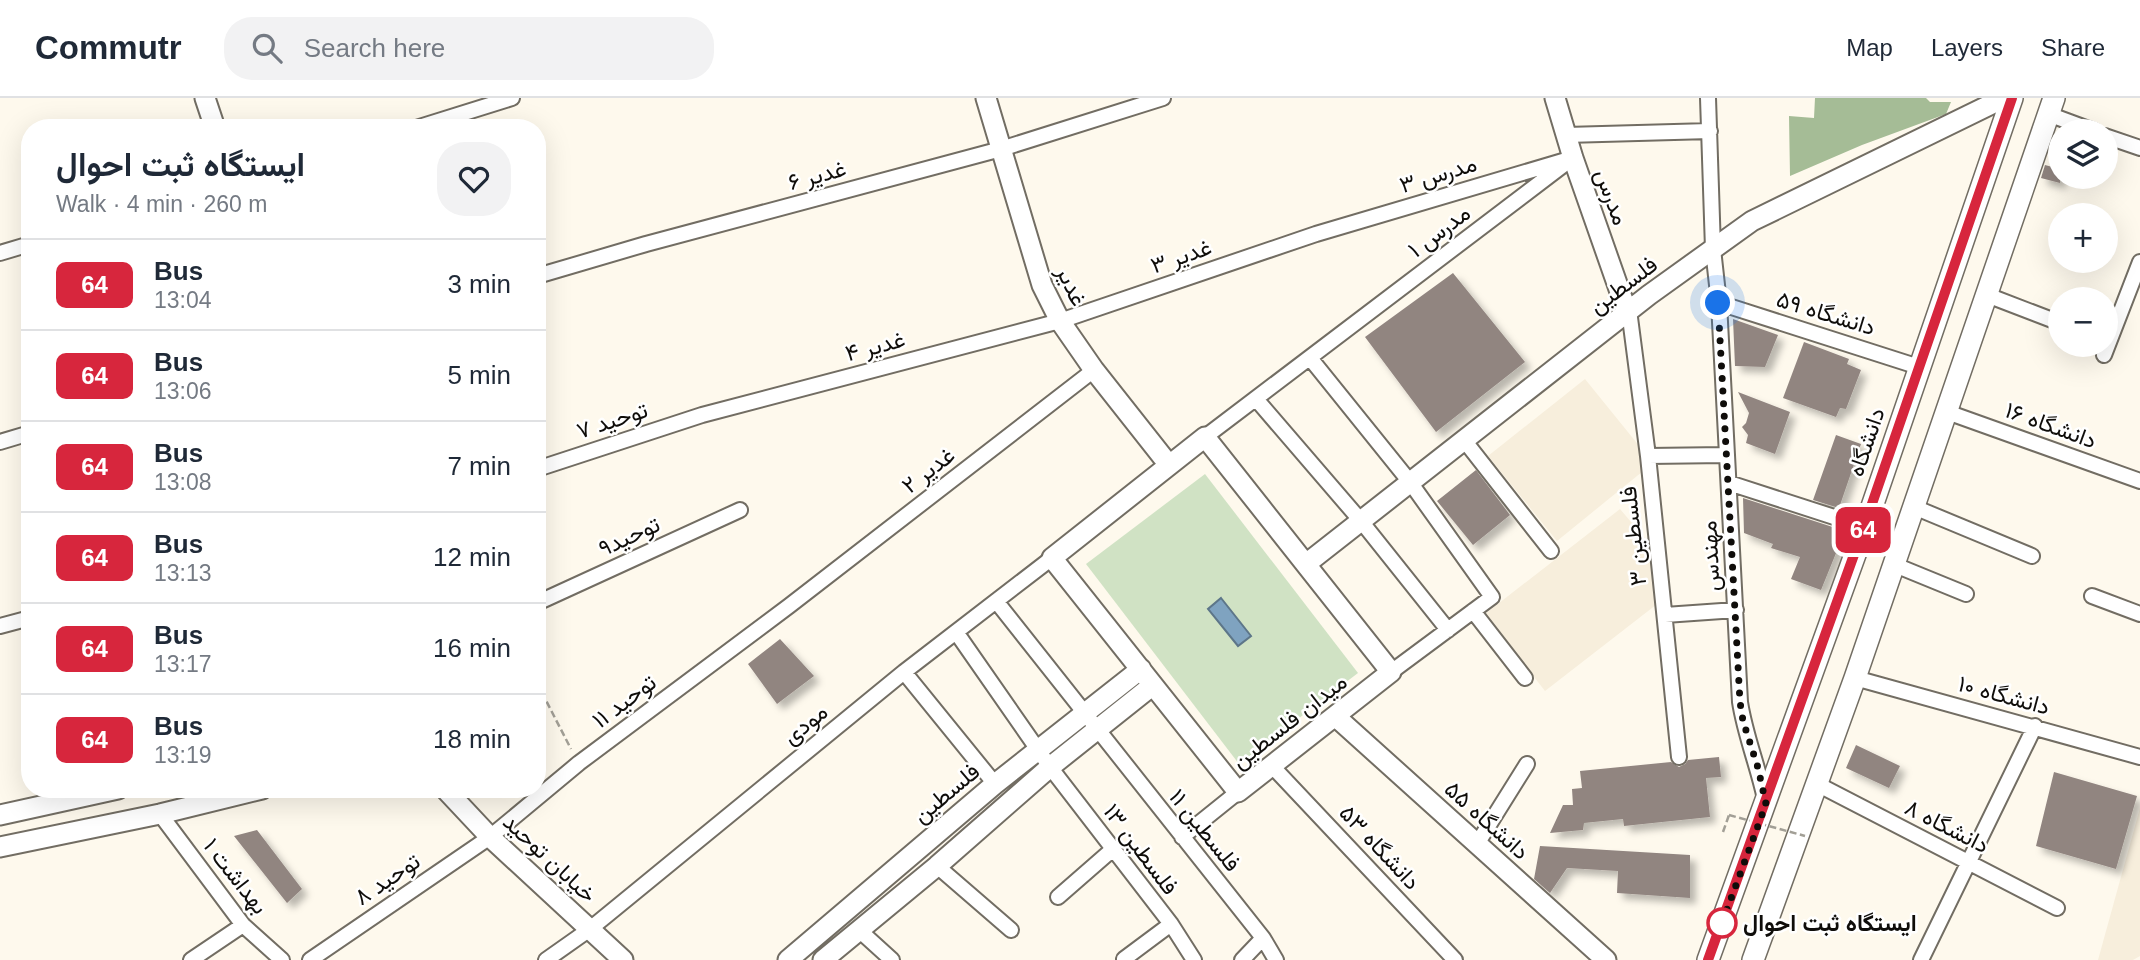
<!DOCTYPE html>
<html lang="en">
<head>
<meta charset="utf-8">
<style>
	body { margin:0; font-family:Arial,Vazirmatn,sans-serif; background:#f2f2f3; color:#1f2937; height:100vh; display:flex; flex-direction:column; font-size:26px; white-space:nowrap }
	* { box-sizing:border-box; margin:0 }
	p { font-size:23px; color:#747a83 }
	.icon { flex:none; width:38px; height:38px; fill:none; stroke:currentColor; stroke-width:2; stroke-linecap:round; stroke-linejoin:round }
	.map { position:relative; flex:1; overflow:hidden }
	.side { position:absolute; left:21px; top:21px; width:525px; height:679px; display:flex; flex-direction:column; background:#fff; border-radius:28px; box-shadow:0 7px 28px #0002 }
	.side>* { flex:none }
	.badge { padding:0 14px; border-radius:10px; font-size:24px; line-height:46px }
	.tools { position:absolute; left:2048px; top:21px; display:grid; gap:14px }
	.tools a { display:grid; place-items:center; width:70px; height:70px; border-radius:50%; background:#fff; box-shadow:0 7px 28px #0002; font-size:35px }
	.you { position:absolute; width:35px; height:35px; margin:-18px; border:5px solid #fff; border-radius:50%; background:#1a73e8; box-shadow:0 0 0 10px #1a73e833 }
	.map>.badge { position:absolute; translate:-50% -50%; box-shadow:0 0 0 4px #fff }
	.round { display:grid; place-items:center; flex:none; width:74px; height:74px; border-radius:28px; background:#f2f2f3 }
	.head { display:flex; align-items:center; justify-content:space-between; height:119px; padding:0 35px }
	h1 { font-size:33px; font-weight:700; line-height:52px }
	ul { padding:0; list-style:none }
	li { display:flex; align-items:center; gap:21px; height:91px; padding:0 35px; border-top:2px solid #e0e1e3 }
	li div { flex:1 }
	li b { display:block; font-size:26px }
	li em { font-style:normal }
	li .badge { min-width:77px; font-weight:700; text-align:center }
	header { display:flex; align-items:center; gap:42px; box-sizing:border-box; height:98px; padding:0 35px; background:#fff; border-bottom:2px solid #e0e1e3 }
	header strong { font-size:33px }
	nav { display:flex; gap:38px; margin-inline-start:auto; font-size:24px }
	.search { width:490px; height:63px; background:#f2f2f3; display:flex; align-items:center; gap:18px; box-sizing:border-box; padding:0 24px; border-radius:28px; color:#747a83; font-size:26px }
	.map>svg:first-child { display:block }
	.built { fill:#f7eedc }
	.green { fill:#d0e2c4 }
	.forest { fill:#a5bc96 }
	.water { fill:#7fa3c0; stroke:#5d7689; stroke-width:2 }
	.building { fill:#918580; filter:url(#shadow) }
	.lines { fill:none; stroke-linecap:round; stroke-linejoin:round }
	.street-casing { stroke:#726d63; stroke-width:18 }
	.secondary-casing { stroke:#726d63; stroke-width:23 }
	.primary-casing { stroke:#726d63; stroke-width:24 }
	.path { stroke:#a29f96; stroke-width:2.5; stroke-dasharray:7 3.5; stroke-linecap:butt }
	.street { stroke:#fff; stroke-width:14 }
	.secondary { stroke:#fff; stroke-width:19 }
	.primary { stroke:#fff; stroke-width:21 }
	.path-bridge { stroke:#a29f96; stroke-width:2.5; stroke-dasharray:7 3.5; stroke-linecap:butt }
	.line-casing { stroke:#fff; stroke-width:16 }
	.line { stroke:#d7263d; stroke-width:10 }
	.walk { stroke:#0f0d0a; stroke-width:7; stroke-dasharray:0 12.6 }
	.stop-dot { fill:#fff; stroke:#d7263d; stroke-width:3.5 }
	.labels { text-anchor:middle; stroke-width:5; stroke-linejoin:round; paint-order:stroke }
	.street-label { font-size:23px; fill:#0f0d0a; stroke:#fff }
	.stop-label { font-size:23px; font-weight:bold; fill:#0f0d0a; stroke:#fff; text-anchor:start }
</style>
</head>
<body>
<header>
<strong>Commutr</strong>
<div class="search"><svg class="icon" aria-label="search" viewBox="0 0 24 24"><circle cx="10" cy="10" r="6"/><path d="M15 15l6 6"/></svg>Search here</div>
<nav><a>Map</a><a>Layers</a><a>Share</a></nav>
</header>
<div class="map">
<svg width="2140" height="862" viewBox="0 0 2140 862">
	<defs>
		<filter id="shadow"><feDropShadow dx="6" dy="6" stdDeviation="3.5" flood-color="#0004"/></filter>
	</defs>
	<rect width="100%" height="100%" fill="#fef9ed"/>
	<path class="built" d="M1585,281L1653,365L1557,443L1488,358Z
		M1620,411L1648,444L1655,436L1661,503L1545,593L1485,516Z
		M2140,710V858L2133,862H2098Z"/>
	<path class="green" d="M1205,376L1358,575L1239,666L1086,466Z"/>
	<path class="forest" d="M1815,0H1926L1930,4H1951L1946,16L1862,47L1790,78L1789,18L1814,20Z"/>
	<path class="water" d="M1221,500L1251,538L1238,548L1208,511Z"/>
	<path class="building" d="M2045,67L2060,71V85L2041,80Z
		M1453,175L1525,264L1436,334L1365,239Z
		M1733,221L1778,237L1765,269L1735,268Z
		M1804,244L1849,261L1847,266L1861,272L1846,311L1840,310L1836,319L1783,300Z
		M1738,294L1790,314L1775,356L1746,345L1748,337L1742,329L1746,325L1749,315Z
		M1836,337L1861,346L1839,410L1813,402Z
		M1476,372L1510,417L1473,447L1437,403Z
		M1743,400L1845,433L1821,492L1791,481L1800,459L1771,450L1773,446L1744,435Z
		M780,541L814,578L777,606L748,566Z
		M1856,647L1900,668L1889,690L1846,670Z
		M1719,659L1721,679L1706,680L1710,719L1624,728L1623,721L1584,725L1583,732L1550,735L1563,707H1573L1572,691L1582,690L1580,673L1671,664L1679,669L1685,666L1688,662Z
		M2054,674L2137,698L2116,771L2036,748Z
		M257,732L302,791L287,805L234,738Z
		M1540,748L1690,757V800L1617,795L1618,773L1567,770L1550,795L1534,781Z"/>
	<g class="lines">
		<g class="street-casing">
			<path id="street" d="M1708,0L1713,151L1719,205L1740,604C1745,637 1758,668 1765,701
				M2048,16L2094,33
				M416,30L512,0
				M1566,37L1710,33
				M2105,38L2140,50
				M0,155L30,146
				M537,178L646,146L1001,51L1163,0
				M1987,197L2060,225
				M1719,205L1919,269
				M1629,212L1648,358L1679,659
				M2104,257L2140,164
				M1310,260L1410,384L1492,499L1391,574
				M1256,301L1361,423L1448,532
				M1947,314L2140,383
				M1205,339L1566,65
				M1464,342L1551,453
				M0,344L30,335
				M1648,358L1726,357
				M537,371L702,317L1060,223L1316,136L1573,60
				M1729,385L1865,429
				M1914,409L2032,458
				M1895,467L1966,496
				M2092,498L2140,516
				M996,503L1263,840L1276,862
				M537,505L740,412
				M1473,513L1525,580
				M1665,517L1736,512
				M0,528L30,520
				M956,534L1050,669L1171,826L1194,862
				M904,574L995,686
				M1855,580L2140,659
				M1272,668L1455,862
				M1817,686L2057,810
				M160,716L243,827L282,862
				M1182,739L1238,694
				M1477,746L1527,666
				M937,768L1011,832
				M1058,799L1113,751
				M859,832L892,862
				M1124,861L1171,826
				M191,862L243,827
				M310,862L490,739L579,665L789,508L1094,272
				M546,862L590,831L904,574L1052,460
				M1242,862L1263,840
				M1921,862L2035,628"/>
		</g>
		<g class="secondary-casing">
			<path id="secondary" d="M205,0L215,30
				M986,0L1042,187L1060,223L1094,272L1169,367
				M1555,0L1573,60L1627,214
				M1205,339L1391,574L1238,694L1052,460Z
				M1306,466L1649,197L1752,123L2004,0
				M1335,618L1606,862
				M445,691L490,739L623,862
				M0,717L118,691
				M0,749L160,716L262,691
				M788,862L995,686L1141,571
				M823,862L937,768L1050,669L1153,587"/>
		</g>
		<g class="primary-casing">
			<path id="primary" d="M1708,862L1865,429L2012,0
				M1753,862L1855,580L2054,0"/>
		</g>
		<path class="path" d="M537,585L571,651
			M1723,734L1729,717"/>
		<use href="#street" class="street"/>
		<use href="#secondary" class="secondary"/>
		<use href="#primary" class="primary"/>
		<path class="path-bridge" d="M1729,717L1805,738"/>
	</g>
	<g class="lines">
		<g class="line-casing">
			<path id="line" d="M1708,862L1864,429L2012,0"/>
		</g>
		<use href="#line" class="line"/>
		<path class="walk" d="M1718,205L1740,604L1743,623L1758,670L1766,706L1722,825"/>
	</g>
	<circle class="stop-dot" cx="1722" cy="825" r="14"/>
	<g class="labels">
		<g class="street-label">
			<text transform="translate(1438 76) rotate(-17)" y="8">مدرس ۳</text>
			<text transform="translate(817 77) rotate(-15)" y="8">غدیر ۶</text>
			<text transform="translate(1612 99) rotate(70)" y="8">مدرس</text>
			<text transform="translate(1439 133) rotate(-37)" y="8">مدرس ۱</text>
			<text transform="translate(1181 158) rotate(-19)" y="8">غدیر ۳</text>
			<text transform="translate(1623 187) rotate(-37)" y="8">فلسطین</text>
			<text transform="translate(1072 188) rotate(65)" y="8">غدیر</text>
			<text transform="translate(1826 215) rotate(17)" y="8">دانشگاه ۵۹</text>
			<text transform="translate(875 248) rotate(-15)" y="8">غدیر ۴</text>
			<text transform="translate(612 322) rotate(-18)" y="8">توحید ۷</text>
			<text transform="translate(2051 327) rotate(20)" y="8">دانشگاه ۱۶</text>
			<text transform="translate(1866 344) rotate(-71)" y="8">دانشگاه</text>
			<text transform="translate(928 372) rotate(-38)" y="8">غدیر ۲</text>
			<text transform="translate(629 438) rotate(-25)" y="8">توحید۹</text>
			<text transform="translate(1633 438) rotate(-96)" y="8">فلسطین ۳</text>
			<text transform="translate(1710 458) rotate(-93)" y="8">مهندس</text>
			<text transform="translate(2004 597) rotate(15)" y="8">دانشگاه ۱۰</text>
			<text transform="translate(624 603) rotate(-37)" y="8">توحید ۱۱</text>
			<text transform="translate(1289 623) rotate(-38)" y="8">میدان فلسطین</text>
			<text transform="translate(805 626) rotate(-39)" y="8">مودی</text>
			<text transform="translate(946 695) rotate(-40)" y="8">فلسطین</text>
			<text transform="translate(1487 722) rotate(42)" y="8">دانشگاه ۵۵</text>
			<text transform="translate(1947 728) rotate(27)" y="8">دانشگاه ۸</text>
			<text transform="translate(1205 732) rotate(51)" y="8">فلسطین ۱۱</text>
			<text transform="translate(1380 749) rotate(47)" y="8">دانشگاه ۵۳</text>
			<text transform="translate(1141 751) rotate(53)" y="8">فلسطین ۱۳</text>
			<text transform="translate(550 760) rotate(43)" y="8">خیابان توحید</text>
			<text transform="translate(236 778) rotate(52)" y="8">بهداشت ۱</text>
			<text transform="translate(387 781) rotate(-34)" y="8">توحید ۸</text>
		</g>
		<g class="stop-label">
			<text x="1743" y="833">ایستگاه ثبت احوال</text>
		</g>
	</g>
</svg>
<div class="tools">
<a><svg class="icon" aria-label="layers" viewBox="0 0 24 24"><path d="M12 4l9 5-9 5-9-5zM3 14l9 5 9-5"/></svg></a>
<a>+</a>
<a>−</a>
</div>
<div class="you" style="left:1718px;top:205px"></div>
<b class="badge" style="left:1863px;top:432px;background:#d7263d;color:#fff">64</b>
<section class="side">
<div class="head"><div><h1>ایستگاه ثبت احوال</h1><p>Walk · 4 min · 260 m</p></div><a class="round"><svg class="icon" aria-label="heart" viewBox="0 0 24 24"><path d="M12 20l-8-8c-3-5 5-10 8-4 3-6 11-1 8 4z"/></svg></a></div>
<ul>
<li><span class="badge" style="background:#d7263d;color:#fff">64</span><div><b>Bus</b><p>13:04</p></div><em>3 min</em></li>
<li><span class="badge" style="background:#d7263d;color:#fff">64</span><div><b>Bus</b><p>13:06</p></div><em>5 min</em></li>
<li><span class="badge" style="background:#d7263d;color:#fff">64</span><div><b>Bus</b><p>13:08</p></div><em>7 min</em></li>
<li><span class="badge" style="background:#d7263d;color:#fff">64</span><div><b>Bus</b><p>13:13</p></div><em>12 min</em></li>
<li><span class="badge" style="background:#d7263d;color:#fff">64</span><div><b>Bus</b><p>13:17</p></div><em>16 min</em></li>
<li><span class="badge" style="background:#d7263d;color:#fff">64</span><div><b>Bus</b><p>13:19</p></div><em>18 min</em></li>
</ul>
</section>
</div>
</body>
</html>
